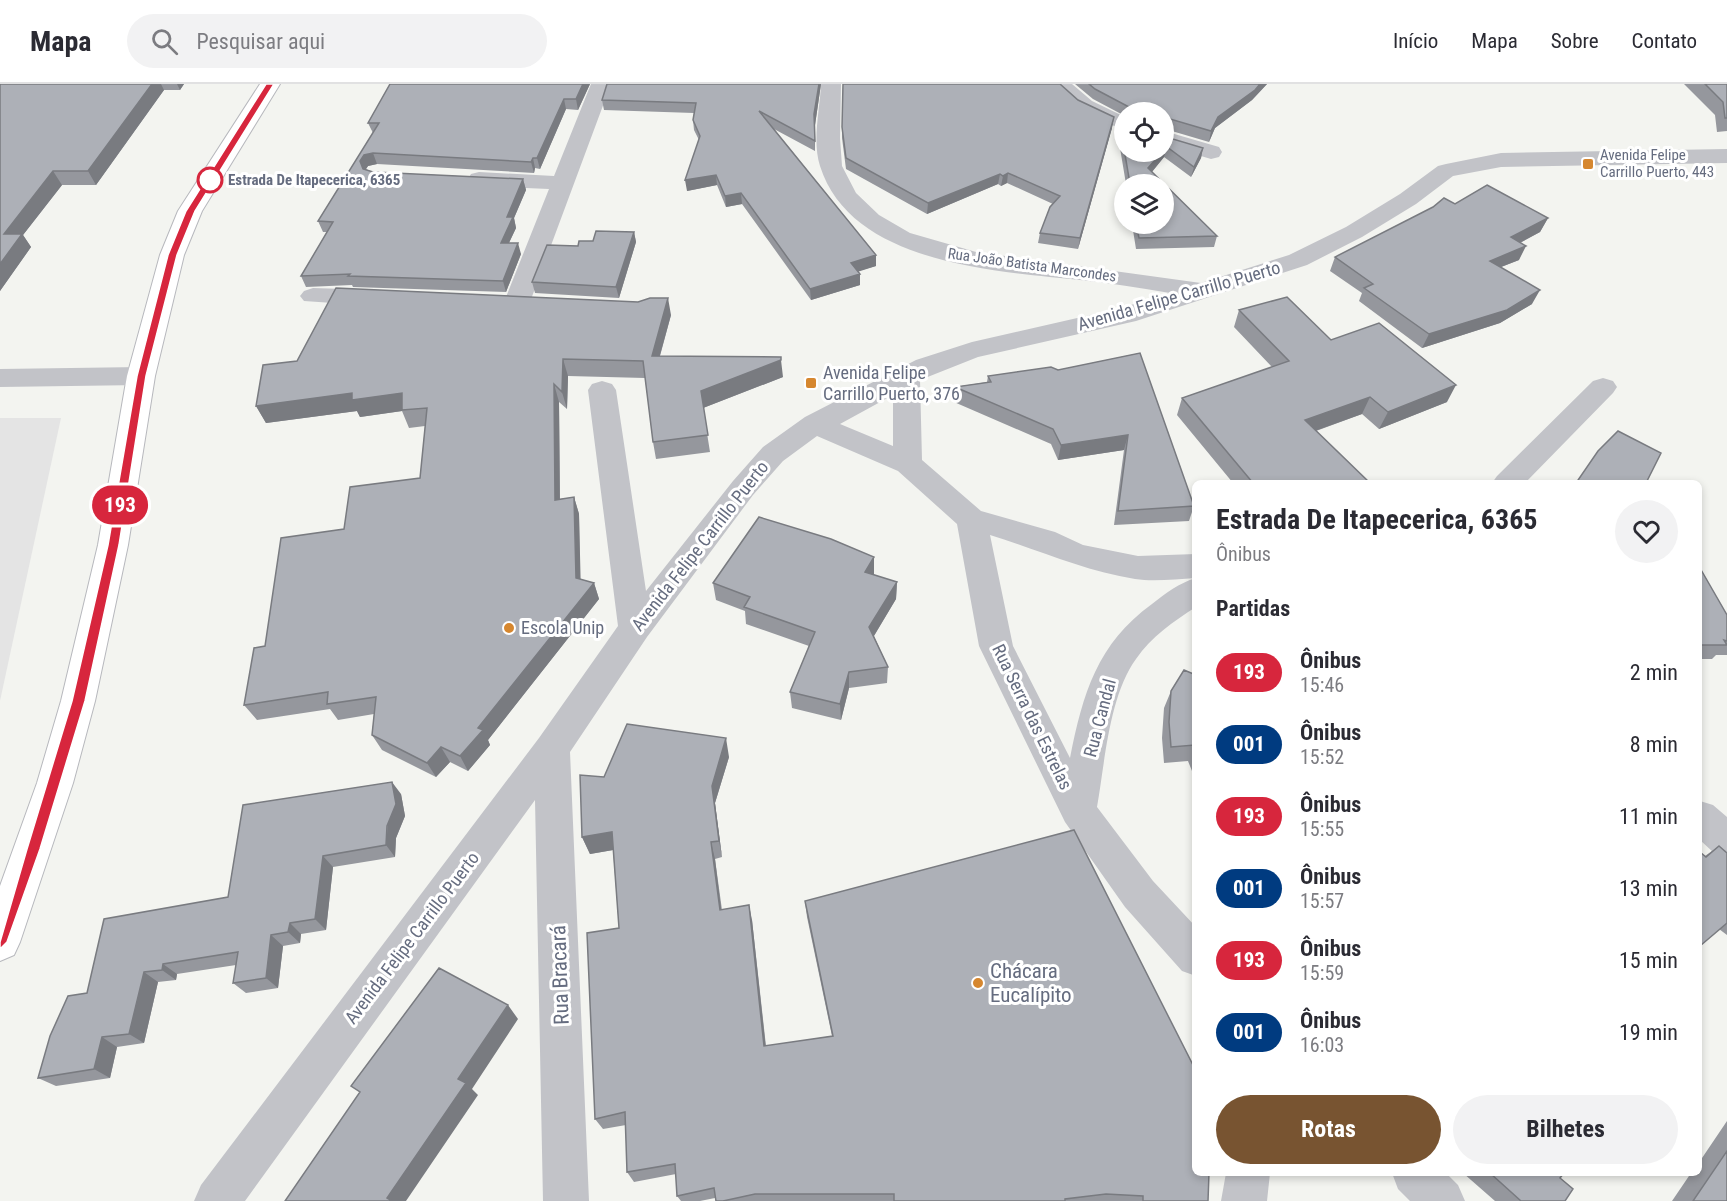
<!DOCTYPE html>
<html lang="pt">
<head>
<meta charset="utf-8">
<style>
	body { margin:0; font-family:"Roboto Condensed",sans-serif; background:#f2f2f3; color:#2b2b33; height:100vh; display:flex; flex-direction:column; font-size:22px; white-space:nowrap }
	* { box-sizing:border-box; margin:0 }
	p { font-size:20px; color:#7c7c81 }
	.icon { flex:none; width:33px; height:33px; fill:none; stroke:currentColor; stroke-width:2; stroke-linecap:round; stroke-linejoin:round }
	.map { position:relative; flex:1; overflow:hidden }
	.details { position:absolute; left:1192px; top:396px; width:510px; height:696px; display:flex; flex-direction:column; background:#fff; border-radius:9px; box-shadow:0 3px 9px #0003 }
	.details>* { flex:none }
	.badge { padding:0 12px; border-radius:20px; font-size:21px; line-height:39px }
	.fabs { position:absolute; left:1114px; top:18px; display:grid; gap:12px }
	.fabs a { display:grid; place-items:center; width:60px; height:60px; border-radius:50%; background:#fff; box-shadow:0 3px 9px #0003; font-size:30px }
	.map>.badge { position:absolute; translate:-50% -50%; box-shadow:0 0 0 3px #fff }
	h2 { padding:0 24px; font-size:22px; line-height:54px }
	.round { display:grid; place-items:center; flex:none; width:63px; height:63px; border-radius:32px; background:#f2f2f3 }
	.summary { display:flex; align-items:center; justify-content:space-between; height:102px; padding:0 24px }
	h1 { font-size:28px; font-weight:700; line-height:45px }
	.cta { display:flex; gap:12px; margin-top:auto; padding:12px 24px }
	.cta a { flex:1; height:69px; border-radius:36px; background:#785431; color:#fff; font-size:24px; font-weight:700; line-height:69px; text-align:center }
	.cta a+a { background:#f2f2f3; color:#2b2b33 }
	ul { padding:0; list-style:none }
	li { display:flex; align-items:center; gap:18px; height:72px; padding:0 24px }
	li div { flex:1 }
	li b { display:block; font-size:22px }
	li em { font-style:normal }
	li .badge { min-width:66px; font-weight:700; text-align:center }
	header { display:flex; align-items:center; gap:36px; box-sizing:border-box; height:84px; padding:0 30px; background:#fff; border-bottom:2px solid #e1e1e2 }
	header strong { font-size:28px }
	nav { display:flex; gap:33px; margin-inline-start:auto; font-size:21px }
	.search { width:420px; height:54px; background:#f2f2f3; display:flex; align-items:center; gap:15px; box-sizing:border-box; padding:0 21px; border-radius:33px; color:#7c7c81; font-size:22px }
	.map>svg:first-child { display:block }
	.built { fill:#e4e4e4 }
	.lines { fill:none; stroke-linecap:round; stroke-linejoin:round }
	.major-casing { stroke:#b7b8bd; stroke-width:2 }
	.minor { fill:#c2c3c8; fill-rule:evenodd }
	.major { fill:#fff; fill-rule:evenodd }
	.wall { fill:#95979d }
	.shaded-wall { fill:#797b80 }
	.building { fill:#adb0b7; stroke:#797b80; stroke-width:1.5 }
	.line { fill:#d7263d; stroke:#fff; stroke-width:1.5 }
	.poi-dot { fill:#d6872f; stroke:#fff; stroke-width:2 }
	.stop-dot { fill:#fff; stroke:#d7263d; stroke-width:3 }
	.labels { text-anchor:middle; stroke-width:6; stroke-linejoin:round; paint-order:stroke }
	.far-poi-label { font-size:15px; fill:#656c7f; stroke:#fff; text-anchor:start }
	.far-stop-label { font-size:15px; font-weight:bold; fill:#656c7f; stroke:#fff; text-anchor:start }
	.far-street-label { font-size:15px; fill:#656c7f; stroke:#fff }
	.street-label { font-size:18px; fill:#656c7f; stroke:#fff }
	.poi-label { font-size:18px; fill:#656c7f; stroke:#fff; text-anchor:start }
	.near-poi-label { font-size:21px; fill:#656c7f; stroke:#fff; text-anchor:start }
	.near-street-label { font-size:21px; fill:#656c7f; stroke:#fff }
</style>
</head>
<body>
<header>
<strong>Mapa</strong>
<div class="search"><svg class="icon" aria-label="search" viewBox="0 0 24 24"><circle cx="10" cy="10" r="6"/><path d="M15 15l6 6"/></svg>Pesquisar aqui</div>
<nav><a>Início</a><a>Mapa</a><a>Sobre</a><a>Contato</a></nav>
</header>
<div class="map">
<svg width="1727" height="1117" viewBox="0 0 1727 1117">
	<rect width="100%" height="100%" fill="#f3f4f0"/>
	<path class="built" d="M0,334H61L0,617Z"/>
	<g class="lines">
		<g class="major-casing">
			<path id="major" d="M260,0H280L202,127L184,171L155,292L128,461L95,617L73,699L20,858L14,871L0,877V802L37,699L61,617L98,461L127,292L160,171L178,127Z"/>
		</g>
		<path class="minor" d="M591,0H611L530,218L526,224L517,226L508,224L504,218L549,105L479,102L471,100L468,95L471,90L479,88L554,92Z
			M821,0H841L840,54L842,82L856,109L879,131L910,149L976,168L1201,199L1289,171L1346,143L1400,110L1438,82L1446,80L1501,69L1727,65V79L1501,83L1453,92L1416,120L1362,153L1307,181L1136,237L978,273L920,296L922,376L981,427L1055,448L1083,461L1138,472L1196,470V494C1176,495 1154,498 1135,495C1084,487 1039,466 990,451L1013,562L1070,674C1083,609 1097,560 1152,520C1166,509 1179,499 1196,494V523C1174,537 1151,553 1136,575C1109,612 1105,678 1097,723L1153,797L1196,843V892L1182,887L1125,823L1065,738L979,562L957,440L898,387L817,352L783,377L753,411L647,553L570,668L589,1117H543L535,716L245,1117H194L201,1101L539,654L618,542L588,306L592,300L602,297L612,300L616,306L646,507L733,397L763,363L805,333L916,276L972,258L1121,224L1170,209C1140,204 1110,199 1080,196C995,187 851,180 820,82C812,57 820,25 821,0ZM893,311V362L840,340Z
			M1050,0H1072L1092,17L1125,33V47L1078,25Z
			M1164,47L1219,63L1222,68L1219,73L1211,75L1164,61Z
			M313,204L377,206L386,209L390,214L386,219L377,222L304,217L300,212L304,207Z
			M141,283L151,286L155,292L151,298L141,301L0,303V285Z
			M1603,294L1613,297L1617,303L1613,309L1525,399H1492L1497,392L1593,297Z
			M1700,717L1713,721L1727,733V774L1714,769L1700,756Z
			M1226,1089H1270L1267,1117H1221Z
			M1392,1089H1446L1458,1101L1465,1117H1410L1398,1105Z"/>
		<use href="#major" class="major"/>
	</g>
	<path class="wall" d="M0,0H184L180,6H164L96,101H62L23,151L31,163L0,207Z
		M390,0H590L578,26L566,25L540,85L535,84L534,89L377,80L368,82L366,85L373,88L523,95L526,106L514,134L516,144L509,159L521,170L506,208L353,203L352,201L306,203L301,192L327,148H323L318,137L373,49L368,39Z
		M607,0H821L815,41V67L774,45L876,171V182L858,187L860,190V201L811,216L742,120L726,123L717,101L687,107L699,56L694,46L693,36L694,29L604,26L602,16Z
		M843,0L1078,16L1112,44L1078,165L1038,159L1040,149L1053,120L1007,99L1001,102L998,100L927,130L846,85L842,54Z
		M1075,0H1267L1252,16L1215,44L1209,58L1165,45L1166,53L1203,64L1201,74L1191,93L1164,73L1152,88L1217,152L1214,163L1136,165L1132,140H1164V100H1126L1117,46L1119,35L1125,68L1164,28H1125V32L1093,15Z
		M1684,0H1727V47L1717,48L1715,31Z
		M1548,134L1540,148L1520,159L1519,176L1501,183L1532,220L1500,239L1422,264L1359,217L1362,209L1330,187L1335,173Z
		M634,148L636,158L619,214L535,209L532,198L578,162Z
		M1239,226L1331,256L1447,318L1379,345L1362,330L1316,347L1370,399H1233L1177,331L1182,314L1272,283L1234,243Z
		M671,231L660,272L783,293L703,324L710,368L656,375L653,358L645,294L568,292L567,325L559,318L560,415L574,413L579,430L580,495L594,499L599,515L488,656L490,661L468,687L450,678L436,693L382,666L372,651L374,630L338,636L330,625L257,636L244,621L265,562L344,445L420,394L425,342L409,344L402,327L360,333L357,327L266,339L256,322Z
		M1140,269L1194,422L1189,437L1114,441L1124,366L1058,376L1051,360L954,318L955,303L987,298L988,292L1058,286Z
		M1700,484L1727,531V571H1716L1712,575H1700Z
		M874,490L873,491L897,498L896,515L874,552L888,583L887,599L849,604L841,636L792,624L790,608L809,562L746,540L745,527L716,516L713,499Z
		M1196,591V697L1188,677L1164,679L1162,654L1164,624L1171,607Z
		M729,673L715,719L722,773L715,775L722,826L752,836L766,962L832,952L807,833L805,817L1208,1117H716L715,1114L700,1117H681L677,1112L676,1090L634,1098L627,1088L626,1041L603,1045L595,1035L619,844L613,766L590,770L582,753L604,693Z
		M401,710L405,732L396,754L395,773L333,783L326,846L301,850L300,859L283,862L278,904L246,909L233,899L236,881L177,890L176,896L158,898L144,959L117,963L110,994L56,1002L38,994L87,909L228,813Z
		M1719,762L1727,769V851L1719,845L1705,772Z
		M1727,1037V1117H1672L1691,1089H1700V1077Z
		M1463,1089H1564L1560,1094L1565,1117H1495Z"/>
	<path class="shaded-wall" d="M152,0H161L164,6L96,101L88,87Z
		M177,0H184L180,6Z
		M583,0H590L578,26L576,15Z
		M819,0H821L815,41V67L814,30Z
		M1260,0H1267L1252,16L1215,44L1209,58L1211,47L1218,33Z
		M564,15L566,25L540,85L537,74Z
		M1114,33L1112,44L1078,165L1080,154Z
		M1167,63L1164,73L1146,95L1148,84L1162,68H1164V66Z
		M1203,64L1201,74L1191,93L1194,83Z
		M373,69L377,80L368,82L364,88L360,77L364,71Z
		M533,74L535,84L534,89L531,78Z
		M53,87L62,101L23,151L31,163L0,207V180L4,150Z
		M1008,89L1007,99L1001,102L1003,92Z
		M1000,90L998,100L927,130L928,119Z
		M716,91L717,101L687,107L685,96Z
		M523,95L526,106L514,134L516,144L504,169L501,159L507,133Z
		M741,109L742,120L726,123L725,112Z
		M1548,134L1540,148L1504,167L1511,153Z
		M634,148L636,158L619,214L616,203Z
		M518,159L521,170L506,208L503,197Z
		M1526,162L1519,176L1483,190L1490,177Z
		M876,171V182L851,190V179Z
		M860,190V201L811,216L810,205Z
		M1540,206L1532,220L1500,239L1422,264L1429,250Z
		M668,214L671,231L655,289L652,272Z
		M563,275L568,292L567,325L562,308Z
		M781,276L783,293L703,324L701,307Z
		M554,300L559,318L560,433L555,416Z
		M1456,301L1447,318L1379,345L1388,328Z
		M352,309H402V327L360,333L357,327L266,339L256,322Z
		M1370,313L1362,330L1298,353L1305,336Z
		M1128,351L1124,366L1058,376L1061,361Z
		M574,413L579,430L581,511L576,494Z
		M874,473V490L865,505V488Z
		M897,498L896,515L869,560V543Z
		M594,499L599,515L488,656L490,661L468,687L460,672L478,644Z
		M849,588V604L841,636L840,620Z
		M726,654L729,673L715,719L722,773L719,757L712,702Z
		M441,663L450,678L436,693L427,679Z
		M392,698L401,710L405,732L396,754L395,773L386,761Z
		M612,748L619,765L590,770L582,753Z
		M711,758L715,775L723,841L720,826Z
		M323,772L333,783L326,846L315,835Z
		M749,821L752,836L767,975L764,962Z
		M290,839L301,850L300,859L288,848Z
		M271,851L283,862L278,904L266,894Z
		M163,880L177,890L176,896L162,886Z
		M144,888L158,898L144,959L129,950Z
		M508,921L518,935L472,1005L478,1011L406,1117H392L387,1114L458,995Z
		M102,953L117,963L110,994L94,985Z"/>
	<path class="building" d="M0,0H152L88,87H53L4,150H22L0,180Z
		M390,0H583L576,15H564L537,74H533L531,78L373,69L364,71L360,77L363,85L373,88L523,95L507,133H513L501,159H518L503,197L348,192L350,190L301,192L333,138L318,137L379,39H368Z
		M607,0H819L814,30L815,57L759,27L876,171L851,179L860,190L810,205L741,109L725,112L716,91L685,96L700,52L693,36L696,19L602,16Z
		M843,0H1060L1078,16L1114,33L1080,154L1040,149L1050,123L1060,112L1008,89L1003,92L1000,90L928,119L846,74L842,43Z
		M1089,0H1260L1255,6L1218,33L1211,47L1167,34L1164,37L1166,53L1203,64L1194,83L1167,63L1164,66V28H1129V23L1095,5Z
		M1705,0H1727V34H1725L1723,18Z
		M1119,35L1125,37V68H1162L1148,84L1217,152L1139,154L1136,140H1164V100H1130Z
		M1487,101L1548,134L1511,153L1526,162L1490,177L1540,206L1507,226L1429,250L1364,204L1373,200L1335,173L1433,123L1444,114L1455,120Z
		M596,147L634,148L616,203L532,198L547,161L578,162L579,157H593Z
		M336,204L638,218L650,214H668L652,272L781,273V276L701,307L708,351L653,358L643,277L563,275L562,308L554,300L555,416L574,413L576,494L594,499L478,644L483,646L460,672L441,663L427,679L372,651L376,613L327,620L328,608L244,621L254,564L265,562L281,454L344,445L350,403L420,394L427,324L402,326V309L352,316V309L256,322L263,281L297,277Z
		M1287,213L1331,256L1379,239L1456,301L1388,328L1370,313L1305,336L1370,399H1253L1182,314L1289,277L1239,226Z
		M1140,269L1194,422L1118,427L1128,351L1061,361L1053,345L955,303L991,298L988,292L1051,283L1058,286Z
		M1618,347L1661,369L1646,399H1576L1598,367Z
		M759,433L831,455L874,473L865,488L897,498L869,543L888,583L849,588L840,620L790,608L815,548L744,523L750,513L713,499Z
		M1700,484L1727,531V557L1724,556L1727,561H1700Z
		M1184,586L1196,591V662L1195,661L1171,663L1169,638L1171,607Z
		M627,640L726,654L712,702L719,757L711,758L720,826L749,821L764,962L833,952L805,817L1074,746L1196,987V1089H1209L1208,1117H1143V1112L1106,1110L1065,1115V1117H894V1110H755L723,1117H716L714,1104L677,1112L675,1080L627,1088L625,1028L595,1035L587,849L619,844L612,748L582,753L580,691L604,693Z
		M392,698L396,720L387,742L386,761L323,772L315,835L290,839L288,848L271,851L266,894L233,899L238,868L163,880L162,886L144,888L129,950L102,953L94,985L38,994L50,952L68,912L87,909L104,835L228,813L243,721Z
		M1719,762L1727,769V839L1700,862V768L1706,773Z
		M439,884L508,921L458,995L466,999L387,1114L392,1117H285L360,1008L351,1002Z
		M1727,1067V1117H1693Z
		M1490,1089H1564L1560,1094L1573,1105L1565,1117H1521Z"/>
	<path class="line" d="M266,0H274L195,127L177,171L146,292L119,461L85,617L40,765L7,858L0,865V858L27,765L72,617L108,461L137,292L168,171L186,127Z"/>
	<g class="poi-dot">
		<rect x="1582" y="74" width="12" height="12" rx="3"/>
		<rect x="805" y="293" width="12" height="12" rx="3"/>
		<circle cx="509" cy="544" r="6"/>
		<circle cx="978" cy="899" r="6"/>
	</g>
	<circle class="stop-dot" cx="210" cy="96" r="12"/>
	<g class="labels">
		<g class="far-poi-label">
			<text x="1600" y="76">Avenida Felipe<tspan x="1600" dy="17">Carrillo Puerto, 443</tspan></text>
		</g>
		<g class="far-stop-label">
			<text x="228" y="101">Estrada De Itapecerica, 6365</text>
		</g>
		<g class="far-street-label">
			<text transform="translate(1032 181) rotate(8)" y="5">Rua João Batista Marcondes</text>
		</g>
		<g class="street-label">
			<text transform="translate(1179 212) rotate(-16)" y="6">Avenida Felipe Carrillo Puerto</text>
			<text transform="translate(700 462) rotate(-52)" y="6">Avenida Felipe Carrillo Puerto</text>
			<text transform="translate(1032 633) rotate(64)" y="6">Rua Serra das Estrelas</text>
			<text transform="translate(1100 634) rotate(-75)" y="6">Rua Candal</text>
			<text transform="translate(412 854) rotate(-53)" y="6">Avenida Felipe Carrillo Puerto</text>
		</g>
		<g class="poi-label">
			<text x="823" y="295">Avenida Felipe<tspan x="823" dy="21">Carrillo Puerto, 376</tspan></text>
			<text x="521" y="550">Escola Unip</text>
		</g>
		<g class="near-poi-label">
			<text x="990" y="894">Chácara<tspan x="990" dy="24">Eucalípito</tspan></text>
		</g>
		<g class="near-street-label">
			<text transform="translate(560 891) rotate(-92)" y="7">Rua Bracará</text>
		</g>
	</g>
</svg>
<div class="fabs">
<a><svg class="icon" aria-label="locate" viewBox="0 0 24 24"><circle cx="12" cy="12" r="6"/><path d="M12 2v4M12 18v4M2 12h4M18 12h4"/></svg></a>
<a><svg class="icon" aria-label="layers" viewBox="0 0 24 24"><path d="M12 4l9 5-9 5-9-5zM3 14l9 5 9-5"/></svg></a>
</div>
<b class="badge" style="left:120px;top:421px;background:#d7263d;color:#fff">193</b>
<section class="details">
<div class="summary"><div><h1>Estrada De Itapecerica, 6365</h1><p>Ônibus</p></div><a class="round"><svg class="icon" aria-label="heart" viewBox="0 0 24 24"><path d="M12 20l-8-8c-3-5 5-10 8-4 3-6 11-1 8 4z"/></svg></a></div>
<h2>Partidas</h2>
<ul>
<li><span class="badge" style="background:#d7263d;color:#fff">193</span><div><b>Ônibus</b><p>15:46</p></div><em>2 min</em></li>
<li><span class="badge" style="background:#003b80;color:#fff">001</span><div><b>Ônibus</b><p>15:52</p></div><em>8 min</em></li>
<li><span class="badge" style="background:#d7263d;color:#fff">193</span><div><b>Ônibus</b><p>15:55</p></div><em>11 min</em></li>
<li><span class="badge" style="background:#003b80;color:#fff">001</span><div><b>Ônibus</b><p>15:57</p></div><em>13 min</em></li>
<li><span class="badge" style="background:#d7263d;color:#fff">193</span><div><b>Ônibus</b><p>15:59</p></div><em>15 min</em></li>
<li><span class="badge" style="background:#003b80;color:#fff">001</span><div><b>Ônibus</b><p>16:03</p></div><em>19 min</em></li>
</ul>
<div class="cta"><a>Rotas</a><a>Bilhetes</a></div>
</section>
</div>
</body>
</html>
